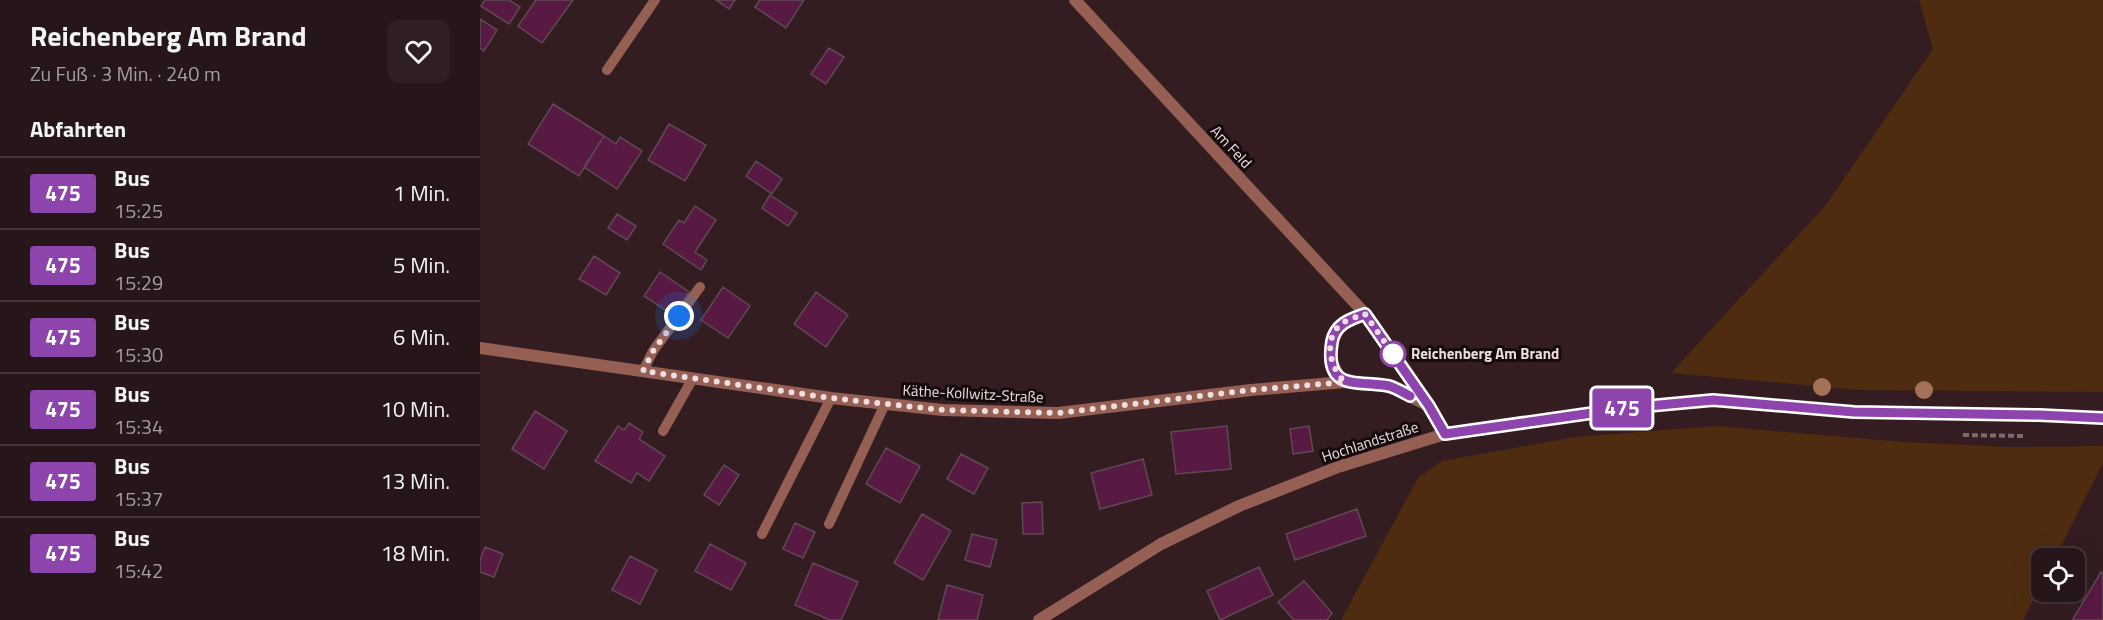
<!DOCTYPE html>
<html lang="de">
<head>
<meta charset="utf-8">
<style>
	body { margin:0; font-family:"Titillium Web",sans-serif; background:#2f1f22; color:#f1f3f6; height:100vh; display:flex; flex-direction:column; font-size:22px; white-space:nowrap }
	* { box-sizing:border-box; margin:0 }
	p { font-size:20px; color:#a49fa2 }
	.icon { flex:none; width:33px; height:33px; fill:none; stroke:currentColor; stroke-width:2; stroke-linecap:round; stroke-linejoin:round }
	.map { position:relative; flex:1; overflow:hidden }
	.details { display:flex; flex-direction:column; background:#271619; width:480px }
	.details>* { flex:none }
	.badge { padding:0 12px; border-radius:4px; font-size:21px; line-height:39px }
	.fabs { position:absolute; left:1551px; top:548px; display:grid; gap:12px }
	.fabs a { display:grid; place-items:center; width:54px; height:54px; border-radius:12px; background:#271619; box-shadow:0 6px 24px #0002,0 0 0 2px #433538; font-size:30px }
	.you { position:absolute; width:30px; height:30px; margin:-15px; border:4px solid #fff; border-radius:50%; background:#1a73e8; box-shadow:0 0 0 9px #1a73e833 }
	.map>.badge { position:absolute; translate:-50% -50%; box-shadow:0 0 0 3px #fff }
	h2 { padding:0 30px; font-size:22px; line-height:54px }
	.round { display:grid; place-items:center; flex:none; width:63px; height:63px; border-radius:12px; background:#2f1f22 }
	.summary { display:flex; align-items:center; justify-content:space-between; height:102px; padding:0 30px }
	h1 { font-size:28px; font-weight:700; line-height:45px }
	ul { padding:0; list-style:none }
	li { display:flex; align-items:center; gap:18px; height:72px; padding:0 30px; border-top:2px solid #433538 }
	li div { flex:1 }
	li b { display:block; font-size:22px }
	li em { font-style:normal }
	li .badge { min-width:66px; font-weight:700; text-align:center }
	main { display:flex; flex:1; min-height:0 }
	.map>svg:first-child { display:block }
	.green { fill:#4f2c0f }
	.building { fill:#581a42; stroke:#5f4955; stroke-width:1.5 }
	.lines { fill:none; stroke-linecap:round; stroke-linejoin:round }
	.path { stroke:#7e6a6d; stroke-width:4; stroke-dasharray:6 3; stroke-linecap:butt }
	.service { stroke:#955f54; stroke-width:10 }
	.minor { stroke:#955f54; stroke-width:12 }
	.tree { fill:#a37257 }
	.line-casing { stroke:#fff; stroke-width:14 }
	.line { stroke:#8e44ad; stroke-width:9 }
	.walk { stroke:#eedee0; stroke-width:6; stroke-dasharray:0 10.8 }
	.stop-dot { fill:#fff; stroke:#8e44ad; stroke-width:3 }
	.labels { text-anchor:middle; stroke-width:6; stroke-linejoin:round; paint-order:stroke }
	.street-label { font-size:15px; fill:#eedee0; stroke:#150b0c }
	.stop-label { font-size:15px; font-weight:bold; fill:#eedee0; stroke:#150b0c; text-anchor:start }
</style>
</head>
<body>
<main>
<section class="details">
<div class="summary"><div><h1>Reichenberg Am Brand</h1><p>Zu Fuß · 3 Min. · 240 m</p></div><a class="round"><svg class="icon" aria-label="heart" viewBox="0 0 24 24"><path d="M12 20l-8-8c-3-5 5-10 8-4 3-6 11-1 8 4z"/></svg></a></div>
<h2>Abfahrten</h2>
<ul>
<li><span class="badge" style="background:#8e44ad;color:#fff">475</span><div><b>Bus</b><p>15:25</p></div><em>1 Min.</em></li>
<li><span class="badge" style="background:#8e44ad;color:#fff">475</span><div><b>Bus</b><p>15:29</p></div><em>5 Min.</em></li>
<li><span class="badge" style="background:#8e44ad;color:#fff">475</span><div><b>Bus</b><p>15:30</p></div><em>6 Min.</em></li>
<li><span class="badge" style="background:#8e44ad;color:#fff">475</span><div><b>Bus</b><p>15:34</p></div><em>10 Min.</em></li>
<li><span class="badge" style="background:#8e44ad;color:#fff">475</span><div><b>Bus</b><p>15:37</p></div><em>13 Min.</em></li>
<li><span class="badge" style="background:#8e44ad;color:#fff">475</span><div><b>Bus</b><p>15:42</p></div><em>18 Min.</em></li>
</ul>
</section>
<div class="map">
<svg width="1623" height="620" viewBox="0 0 1623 620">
	<rect width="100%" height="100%" fill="#341d21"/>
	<path class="green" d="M1439,0H1623V392L1380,390L1191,373L1346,205L1453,49Z
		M1235,426L1424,442L1530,447L1623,446V463L1575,558H1562L1561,585L1543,620H861L938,478L962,461L1096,437Z"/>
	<path class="building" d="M5,0H29L40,7L29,24L1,6Z
		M56,0H93L62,43L38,26Z
		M236,0H255L249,9Z
		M280,0H324L306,28L275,7Z
		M0,19L17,30L4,51L0,48Z
		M349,48L364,57L346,84L331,74Z
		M73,104L124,136L99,176L48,144Z
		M189,124L226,145L205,181L168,160Z
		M124,136L136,144L140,137L162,151L137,189L104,167Z
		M276,161L302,179L292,194L266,176Z
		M290,195L317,213L308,226L282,208Z
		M215,206L236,220L215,252L227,260L221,270L183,244L199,220L204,223Z
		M137,214L156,226L147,240L128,228Z
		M114,256L140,273L126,295L99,279Z
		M180,272L209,292L193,315L164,296Z
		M243,287L270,306L248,338L221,320Z
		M336,292L368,315L346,347L314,324Z
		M55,411L87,431L64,469L32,449Z
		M149,423L163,432L159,439L185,456L169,481L157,473L151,483L115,461L138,426L144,430Z
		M747,426L751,469L696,474L691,432Z
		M829,426L833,451L813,454L810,429Z
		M406,448L440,466L420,503L386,484Z
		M481,454L508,468L494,494L467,479Z
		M663,459L672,495L620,509L611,473Z
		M244,465L259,475L239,505L224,495Z
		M562,502L563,534H543L542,503Z
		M877,509L886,536L815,560L806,534Z
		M442,514L471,531L443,580L414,563Z
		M315,523L335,532L323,558L303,549Z
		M492,534L517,540L510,567L485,560Z
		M230,544L266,563L251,590L215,571Z
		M5,547L23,554L14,577L0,572V560Z
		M150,556L177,570L160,604L132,590Z
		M333,563L378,582L361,620H350L315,605Z
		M779,567L793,595L740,620L727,591Z
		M1621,572L1623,573V620H1594L1593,619Z
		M824,581L852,613L847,620H814L798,602Z
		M467,585L503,595L497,620H458Z"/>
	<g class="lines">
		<path class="path" d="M1483,435L1544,436"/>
		<path class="service" d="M127,70L175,0
			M163,371L173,351L220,287
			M183,431L213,378
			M349,524L405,404
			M282,534L351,398"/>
		<path class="minor" d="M595,0L889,318L949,406L965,434
			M0,348L351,398L463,410L578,413L771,390L865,382L911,387L949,406
			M865,382C851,369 843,342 859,326C866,319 877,317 885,314
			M559,620L681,544L759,506L858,467L965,434L1147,408L1233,401L1374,412L1559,415L1623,418"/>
	</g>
	<g class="tree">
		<circle cx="1342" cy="387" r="9"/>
		<circle cx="1444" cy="390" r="9"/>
	</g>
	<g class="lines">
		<g class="line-casing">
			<path id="line" d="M930,396C924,393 916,388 909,386C877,380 844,392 852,342C855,324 870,319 885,314L949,406L965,434L1147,408L1233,400L1374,412L1559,415L1623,418"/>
		</g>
		<use href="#line" class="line"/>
		<path class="walk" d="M199,316L173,351L163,371L351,398L463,410L578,413L771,390L865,382C851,369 843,342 859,326C866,319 877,317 885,314L913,354"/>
	</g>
	<circle class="stop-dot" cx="913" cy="354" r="12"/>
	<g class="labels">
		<g class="street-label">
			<text transform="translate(751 147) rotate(47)" y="5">Am Feld</text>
			<text transform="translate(493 394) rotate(3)" y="5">Käthe-Kollwitz-Straße</text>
			<text transform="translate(890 442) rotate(-18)" y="5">Hochlandstraße</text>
		</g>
		<g class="stop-label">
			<text x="931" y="359">Reichenberg Am Brand</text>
		</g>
	</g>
</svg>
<div class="fabs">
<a><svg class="icon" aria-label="locate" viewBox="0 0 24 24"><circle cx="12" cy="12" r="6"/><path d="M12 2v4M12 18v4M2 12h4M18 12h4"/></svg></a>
</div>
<div class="you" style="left:199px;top:316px"></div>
<b class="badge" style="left:1142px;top:408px;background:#8e44ad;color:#fff">475</b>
</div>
</main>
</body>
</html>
